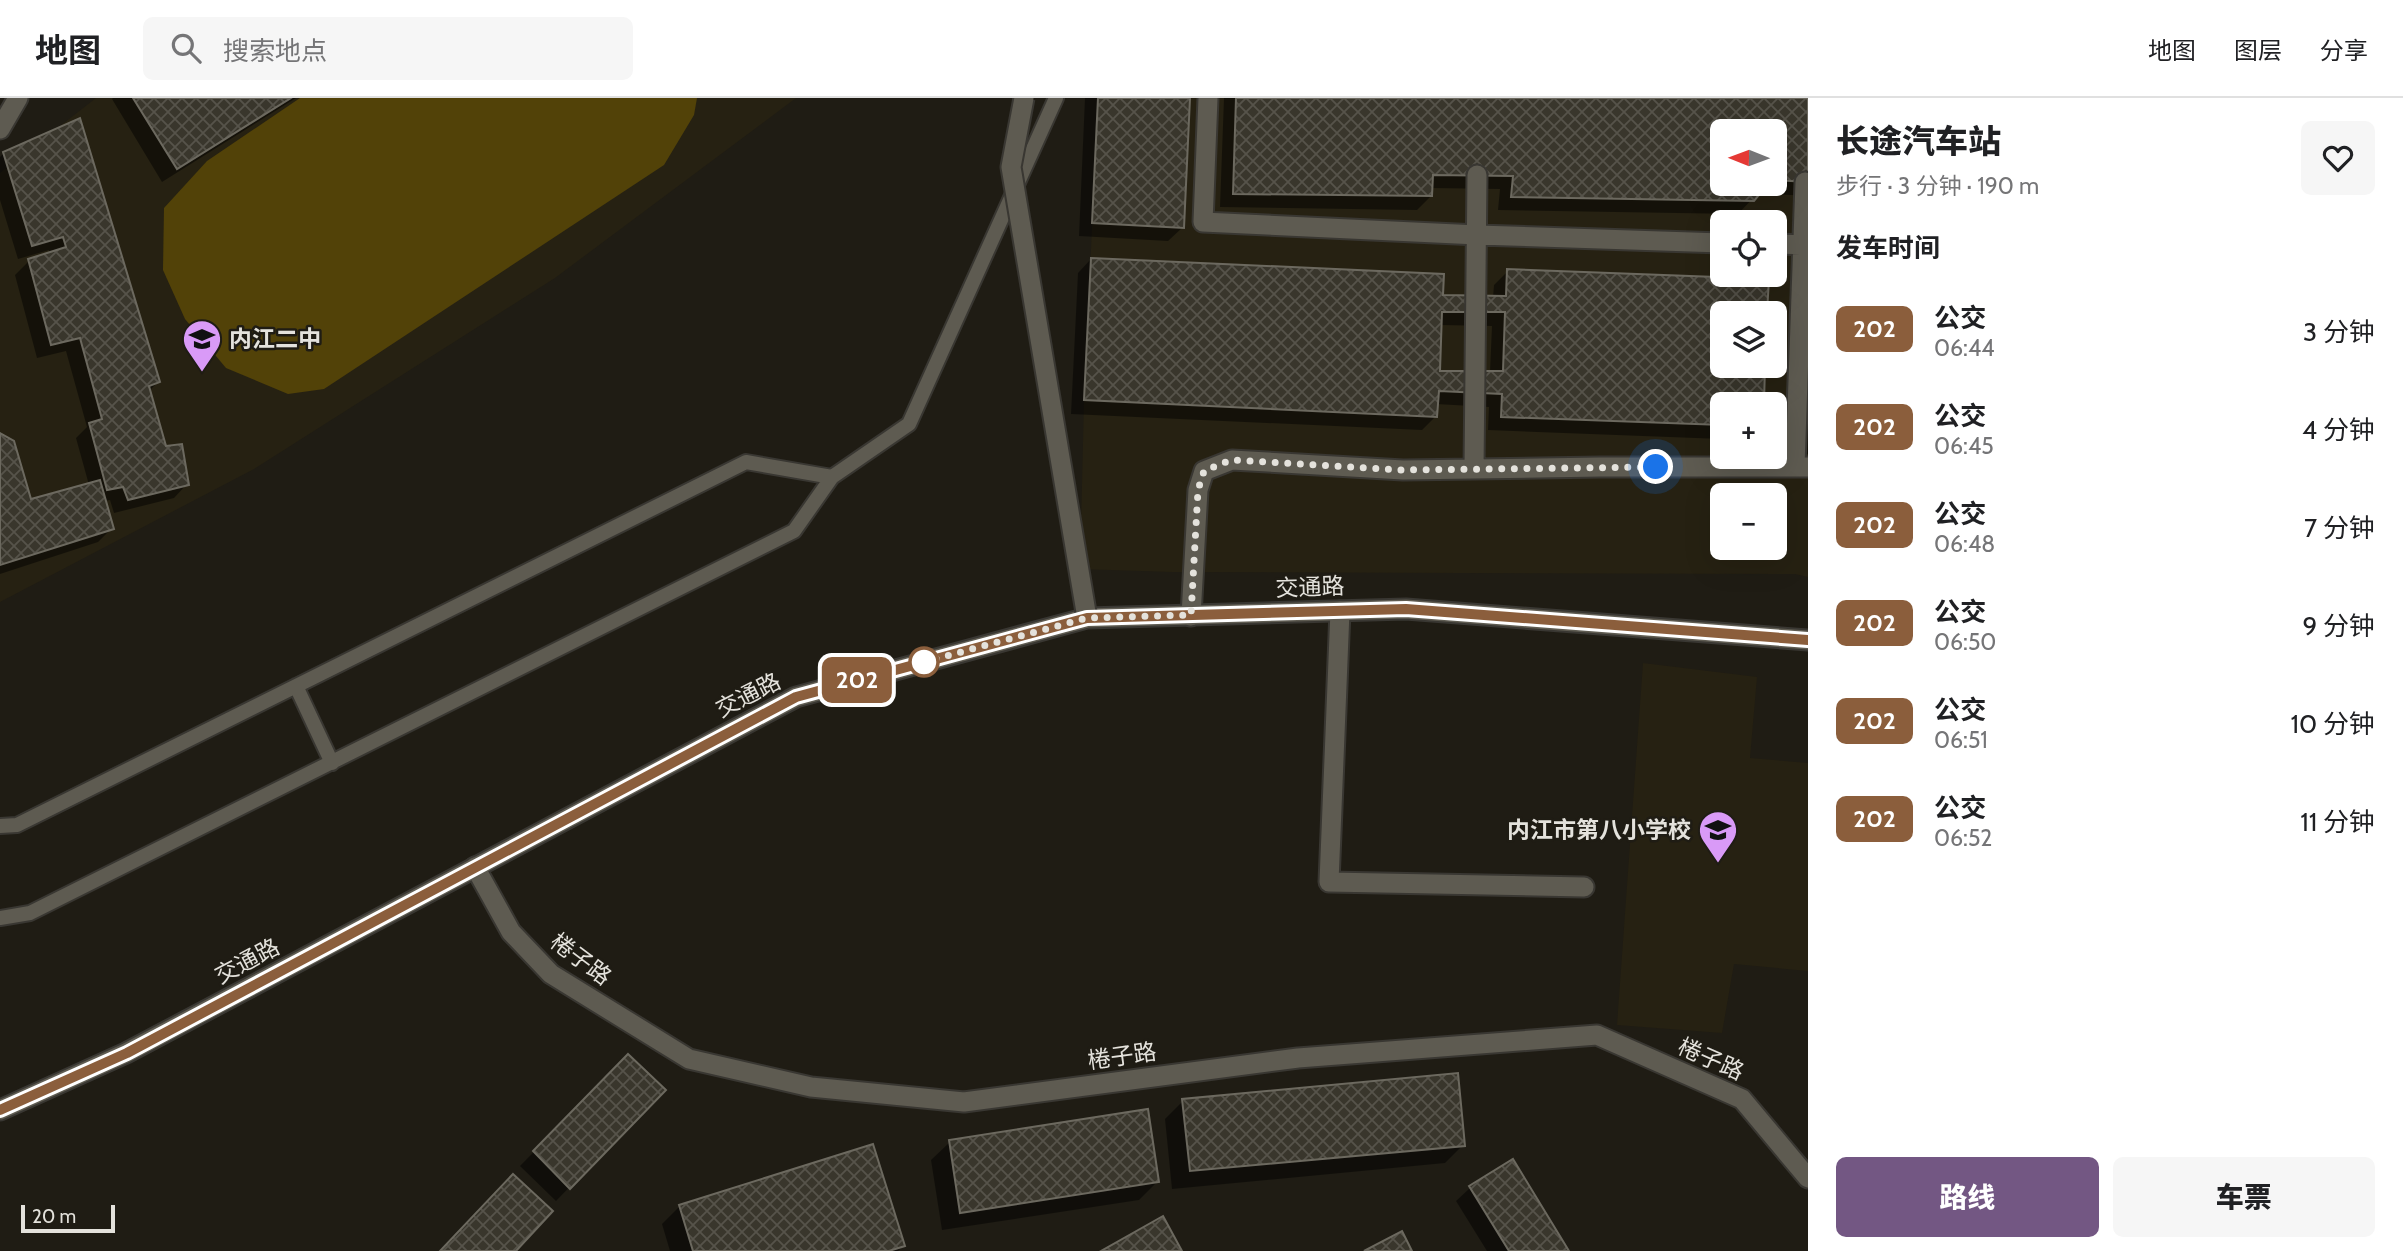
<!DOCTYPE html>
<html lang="zh">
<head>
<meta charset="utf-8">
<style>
	body { margin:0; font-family:Cabin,"Noto Sans SC",sans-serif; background:#f6f6f6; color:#202124; height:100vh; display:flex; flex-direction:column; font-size:26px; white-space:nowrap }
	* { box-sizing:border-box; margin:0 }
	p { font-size:23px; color:#757577 }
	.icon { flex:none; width:38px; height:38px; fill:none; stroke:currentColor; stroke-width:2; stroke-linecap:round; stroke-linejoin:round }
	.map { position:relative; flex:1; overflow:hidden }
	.sheet { display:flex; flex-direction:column; background:#fff; width:595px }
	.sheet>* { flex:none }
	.badge { padding:0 14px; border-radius:10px; font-size:24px; line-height:46px }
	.needle { width:46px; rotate:271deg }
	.buttons { position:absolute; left:1710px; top:21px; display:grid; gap:14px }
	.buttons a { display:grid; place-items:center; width:77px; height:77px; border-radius:10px; background:#fff; box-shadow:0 7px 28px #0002; font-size:35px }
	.scale { position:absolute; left:21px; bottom:18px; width:94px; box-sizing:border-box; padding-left:7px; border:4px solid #e4e2dc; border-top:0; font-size:19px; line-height:24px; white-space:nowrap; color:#e4e2dc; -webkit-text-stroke:5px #1f1c14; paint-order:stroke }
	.you { position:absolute; width:35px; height:35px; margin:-18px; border:5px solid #fff; border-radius:50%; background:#1a73e8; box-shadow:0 0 0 10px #1a73e833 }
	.map>.badge { position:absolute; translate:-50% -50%; box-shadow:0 0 0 4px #fff }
	h2 { padding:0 28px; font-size:26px; line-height:63px }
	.round { display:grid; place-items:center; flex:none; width:74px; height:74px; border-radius:10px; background:#f6f6f6 }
	.summary { display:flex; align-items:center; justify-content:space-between; height:119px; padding:0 28px }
	h1 { font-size:33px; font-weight:800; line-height:52px }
	.button { display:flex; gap:14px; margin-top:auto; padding:14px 28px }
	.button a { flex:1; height:80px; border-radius:10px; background:#735783; color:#fff; font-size:28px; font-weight:800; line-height:80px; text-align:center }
	.button a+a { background:#f6f6f6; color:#202124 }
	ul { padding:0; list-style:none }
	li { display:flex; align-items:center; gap:21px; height:98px; padding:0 28px }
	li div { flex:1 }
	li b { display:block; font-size:26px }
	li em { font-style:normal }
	li .badge { min-width:77px; font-weight:700; text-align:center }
	header { display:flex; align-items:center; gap:42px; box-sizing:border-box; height:98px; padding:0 35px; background:#fff; border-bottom:2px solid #e0e0e0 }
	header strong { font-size:33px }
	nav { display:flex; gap:38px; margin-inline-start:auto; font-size:24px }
	.search { width:490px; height:63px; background:#f6f6f6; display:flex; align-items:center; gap:18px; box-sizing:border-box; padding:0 24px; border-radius:10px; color:#757577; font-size:26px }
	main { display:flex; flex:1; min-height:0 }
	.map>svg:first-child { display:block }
	.built { fill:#262112; fill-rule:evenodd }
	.pitch { fill:#524208 }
	.shadow { fill:#0007; fill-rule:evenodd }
	.building { fill:url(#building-cross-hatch); stroke:#6c695f; stroke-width:2; fill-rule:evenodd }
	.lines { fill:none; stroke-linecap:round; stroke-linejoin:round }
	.service-casing { stroke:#393732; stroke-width:18 }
	.minor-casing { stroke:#393732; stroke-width:23 }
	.tertiary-casing { stroke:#393732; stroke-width:23 }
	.secondary-casing { stroke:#393732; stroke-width:23 }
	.service { stroke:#5e5b51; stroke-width:14 }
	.minor { stroke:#5e5b51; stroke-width:19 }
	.tertiary { stroke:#5e5b51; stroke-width:19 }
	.secondary { stroke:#5e5b51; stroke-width:19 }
	.tertiary-bridge-casing { stroke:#393732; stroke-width:23; stroke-linecap:butt }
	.tertiary-bridge { stroke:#5e5b51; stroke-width:19 }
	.line-casing { stroke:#fff; stroke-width:16 }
	.line { stroke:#8b5e3c; stroke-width:10 }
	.walk { stroke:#e4e2dc; stroke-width:7; stroke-dasharray:0 12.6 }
	.stop-dot { fill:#fff; stroke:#8b5e3c; stroke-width:3.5 }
	.labels { text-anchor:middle; stroke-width:5; stroke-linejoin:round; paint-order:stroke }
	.poi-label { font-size:23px; font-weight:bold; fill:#e4e2dc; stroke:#1f1c14; text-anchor:start }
	.street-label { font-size:23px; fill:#e4e2dc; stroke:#1f1c14 }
</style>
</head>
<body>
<header>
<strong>地图</strong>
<div class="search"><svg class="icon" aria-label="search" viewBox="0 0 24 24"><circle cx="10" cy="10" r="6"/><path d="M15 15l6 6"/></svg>搜索地点</div>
<nav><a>地图</a><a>图层</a><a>分享</a></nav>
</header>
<main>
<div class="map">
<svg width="1808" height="1153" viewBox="0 0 1808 1153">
	<defs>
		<pattern id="building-cross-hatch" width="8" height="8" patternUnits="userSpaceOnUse" patternTransform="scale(1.75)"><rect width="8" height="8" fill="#39362c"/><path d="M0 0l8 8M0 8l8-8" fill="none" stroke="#56534a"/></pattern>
	</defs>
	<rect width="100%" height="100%" fill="#1f1c14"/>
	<path class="built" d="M96,0H796L555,180L254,371L0,504V75Z
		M1098,0H1808V479L1795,476L1172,474L1080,471L1084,302ZM1722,33H1774V86H1722ZM1722,124H1774V177H1722ZM1722,215H1774V268H1722ZM1722,306H1774V359H1722ZM1722,397H1774V450H1722Z
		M1643,565L1757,579L1750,660L1808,665V873L1734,866L1722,935L1617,927Z"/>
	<path class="pitch" d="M300,0H697L694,17L664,67L324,291L288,296L226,270L185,221L163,172L164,110L207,63Z"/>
	<path class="shadow" d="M113,0H296L162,84L112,1Z
		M1085,0H1188L1182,130L1168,143L1079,138Z
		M1224,0H1808V98L1758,95L1738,116L1498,112L1500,91L1431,90V98L1417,112L1220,109ZM1722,33H1774V86H1722Z
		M79,23L158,284L149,293L165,350L187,386L174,400L114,415L110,402L104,403L112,430L98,444L0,476V338L30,403L89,387L76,340L87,329L66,253L37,260L15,177L29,163L50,156L49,152L18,161L0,102V59L4,55Z
		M1091,161L1441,199L1493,200L1494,187L1508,173L1767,183L1766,215H1722V268H1764L1762,306H1722V341L1488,332L1489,309L1436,306V318L1422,332L1071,316L1078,175ZM1440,227L1492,228L1490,274L1438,275Z
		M1808,211V356L1802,355Z
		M628,958L663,993L556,1103L520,1068Z
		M1183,1003L1463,1047L1445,1065L1172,1091L1165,1021Z
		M950,1044L1157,1084L1139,1102L942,1132L931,1062Z
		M1470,1090L1567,1153H1487L1456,1103Z
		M680,1108L903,1148L898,1153H670L662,1126Z"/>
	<path class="building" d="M133,0H291L177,71Z
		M1098,0H1190L1184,130L1092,125Z
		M1236,0H1808V84L1774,82V33H1722V86H1768L1754,103L1511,99L1513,78L1433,77L1432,98L1233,96Z
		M80,20L160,284L149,288L166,348L182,346L189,387L128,402L123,389L107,392L89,325L102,321L80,240L51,247L28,161L66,149L63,139L32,148L3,54Z
		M1091,160L1444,176L1443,197L1506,198L1507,171L1769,181L1767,215H1722V268H1765L1764,306H1722V327L1501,319L1502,296L1439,293L1437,319L1084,302ZM1442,214H1505L1503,273H1440Z
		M0,335L14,343L31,401L100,382L114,431L0,467Z
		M628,956L666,992L570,1091L533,1053Z
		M1458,975L1465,1048L1190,1073L1182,1001Z
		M1148,1011L1159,1084L960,1115L949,1042Z
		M873,1046L905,1148L889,1153H693L679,1107Z
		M1513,1061L1569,1153H1509L1469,1088Z
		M513,1076L553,1113L516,1153H440Z
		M1163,1118L1182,1153H1101Z
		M1402,1133L1412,1153H1364Z"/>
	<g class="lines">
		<g class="service-casing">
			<path id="service" d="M296,588L332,665
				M0,728L17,727L746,364L832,379L909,326L1056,0
				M0,820L30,815L794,433L832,379"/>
		</g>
		<g class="minor-casing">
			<path id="minor" d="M1208,0L1203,124L1478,137L1722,145
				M1774,146L1808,147
				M1795,368L1805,84
				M1474,371L1477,77
				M1340,513L1329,784L1584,789
				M1191,518L1198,392L1204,373L1232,362L1403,372L1600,369H1808"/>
		</g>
		<g class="tertiary-casing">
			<path id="tertiary" d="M0,31L18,0
				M475,769L511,834L551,876L689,961L811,989L964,1004L1298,960L1597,937L1742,1001L1808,1080"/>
		</g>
		<g class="secondary-casing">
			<path id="secondary" d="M0,1012L126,955L796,599L1087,520L1406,511L1808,542"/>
		</g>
		<use href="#service" class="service"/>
		<use href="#minor" class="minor"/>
		<use href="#tertiary" class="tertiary"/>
		<use href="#secondary" class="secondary"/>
		<g class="tertiary-bridge-casing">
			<path id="tertiary-bridge" d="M1024,0L1011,69L1087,520"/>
		</g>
		<use href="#tertiary-bridge" class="tertiary-bridge"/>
	</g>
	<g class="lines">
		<g class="line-casing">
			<path id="line" d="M0,1012L127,955L796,599L1087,520L1406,511L1808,542"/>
		</g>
		<use href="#line" class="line"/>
		<path class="walk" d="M924,564L1087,520L1191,517L1198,392L1204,373L1231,362L1403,372L1656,369"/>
	</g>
	<defs>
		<g id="school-pin" transform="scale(2.0125)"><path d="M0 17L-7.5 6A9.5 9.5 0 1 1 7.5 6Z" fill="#d99af7" stroke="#1f1c14"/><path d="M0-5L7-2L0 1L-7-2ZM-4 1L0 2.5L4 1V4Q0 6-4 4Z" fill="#111"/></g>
	</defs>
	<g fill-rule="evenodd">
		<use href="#school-pin" x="202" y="241"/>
		<use href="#school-pin" x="1718" y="732"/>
	</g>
	<circle class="stop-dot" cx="924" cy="564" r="14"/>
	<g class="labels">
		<g class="poi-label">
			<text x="229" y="249">内江二中</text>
			<text x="1691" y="740" text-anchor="end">内江市第八小学校</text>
		</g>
		<g class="street-label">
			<text transform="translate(1310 489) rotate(-2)" y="8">交通路</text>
			<text transform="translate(748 597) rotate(-27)" y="8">交通路</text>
			<text transform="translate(581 861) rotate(37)" y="8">棬子路</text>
			<text transform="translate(247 863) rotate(-28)" y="8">交通路</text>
			<text transform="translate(1122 958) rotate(-8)" y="8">棬子路</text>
			<text transform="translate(1711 961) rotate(24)" y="8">棬子路</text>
		</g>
	</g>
</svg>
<div class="buttons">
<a><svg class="needle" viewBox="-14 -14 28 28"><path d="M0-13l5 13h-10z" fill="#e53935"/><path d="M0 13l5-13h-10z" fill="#757577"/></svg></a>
<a><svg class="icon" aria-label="locate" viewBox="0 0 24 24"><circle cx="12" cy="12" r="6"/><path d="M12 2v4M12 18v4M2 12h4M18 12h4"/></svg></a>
<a><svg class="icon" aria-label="layers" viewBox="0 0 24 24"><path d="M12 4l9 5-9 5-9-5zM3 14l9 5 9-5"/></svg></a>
<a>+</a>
<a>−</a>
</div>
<div class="scale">20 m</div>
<div class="you" style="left:1656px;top:369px"></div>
<b class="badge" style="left:857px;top:582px;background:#8b5e3c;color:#fff">202</b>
</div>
<section class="sheet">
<div class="summary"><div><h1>长途汽车站</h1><p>步行 · 3 分钟 · 190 m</p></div><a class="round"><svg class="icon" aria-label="heart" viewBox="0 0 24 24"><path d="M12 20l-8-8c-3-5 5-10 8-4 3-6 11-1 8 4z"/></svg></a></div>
<h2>发车时间</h2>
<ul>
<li><span class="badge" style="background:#8b5e3c;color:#fff">202</span><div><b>公交</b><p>06:44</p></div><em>3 分钟</em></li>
<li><span class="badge" style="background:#8b5e3c;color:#fff">202</span><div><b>公交</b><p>06:45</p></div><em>4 分钟</em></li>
<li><span class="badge" style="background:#8b5e3c;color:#fff">202</span><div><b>公交</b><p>06:48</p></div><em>7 分钟</em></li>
<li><span class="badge" style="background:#8b5e3c;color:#fff">202</span><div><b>公交</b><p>06:50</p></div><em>9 分钟</em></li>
<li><span class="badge" style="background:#8b5e3c;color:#fff">202</span><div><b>公交</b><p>06:51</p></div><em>10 分钟</em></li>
<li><span class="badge" style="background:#8b5e3c;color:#fff">202</span><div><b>公交</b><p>06:52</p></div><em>11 分钟</em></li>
</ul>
<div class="button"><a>路线</a><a>车票</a></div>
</section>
</main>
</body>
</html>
